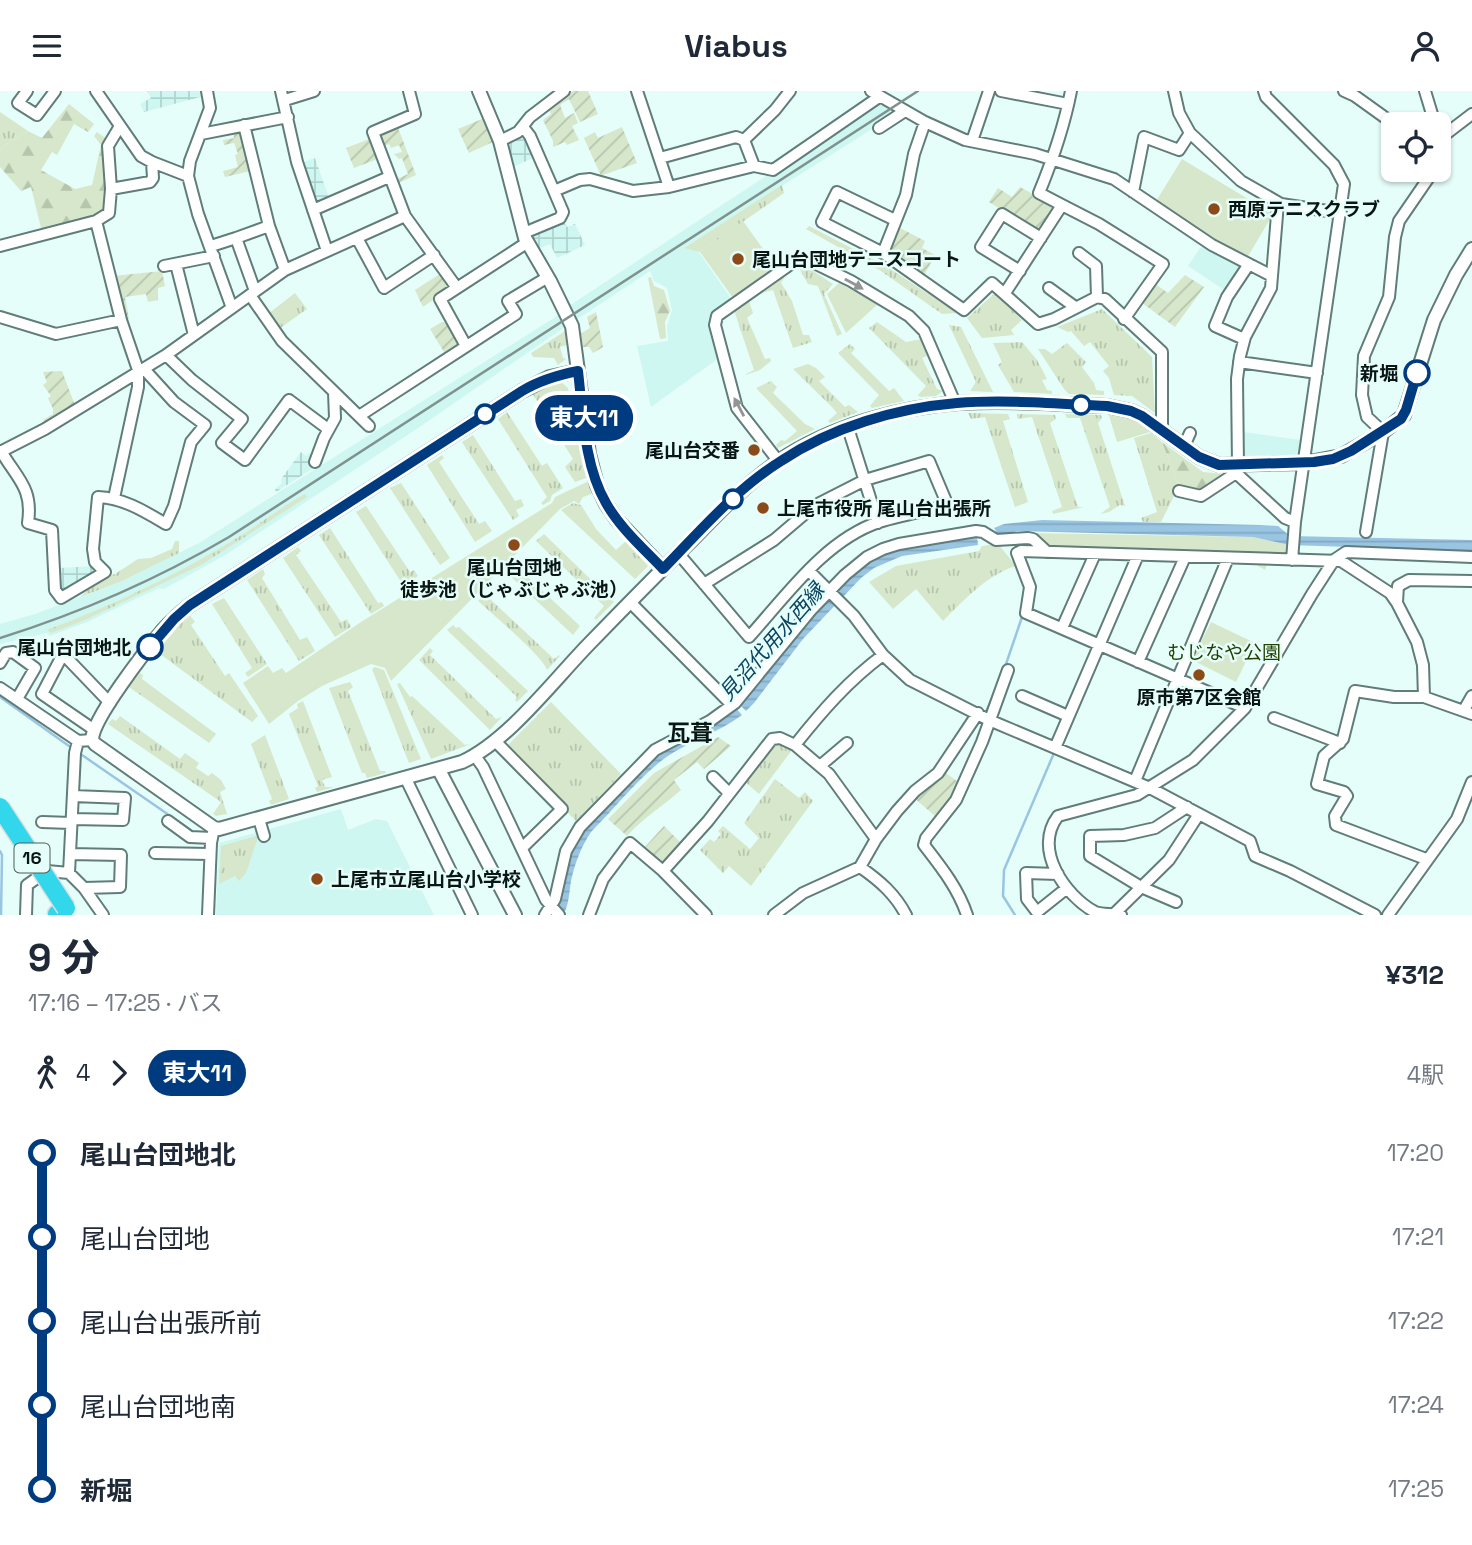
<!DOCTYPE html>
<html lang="ja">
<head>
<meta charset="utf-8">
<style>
	body { margin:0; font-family:"Space Grotesk","Noto Sans JP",sans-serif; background:#f2f2f3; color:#1f2937; height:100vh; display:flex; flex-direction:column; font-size:26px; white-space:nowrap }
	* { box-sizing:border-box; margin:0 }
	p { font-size:23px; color:#747a83 }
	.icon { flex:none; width:38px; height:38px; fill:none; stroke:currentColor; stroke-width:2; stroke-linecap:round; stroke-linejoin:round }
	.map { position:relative; height:824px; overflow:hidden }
	.details { display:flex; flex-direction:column; background:#fff; flex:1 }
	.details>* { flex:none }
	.badge { padding:0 14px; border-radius:23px; font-size:24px; line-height:46px }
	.fabs { position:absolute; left:1381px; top:21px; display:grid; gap:14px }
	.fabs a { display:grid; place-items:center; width:70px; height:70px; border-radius:10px; background:#fff; box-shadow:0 2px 5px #0004; font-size:35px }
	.map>.badge { position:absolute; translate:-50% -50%; box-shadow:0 0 0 4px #fff }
	.legs { display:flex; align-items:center; gap:10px; height:77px; padding:0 28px; font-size:23px }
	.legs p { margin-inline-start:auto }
	.headline { display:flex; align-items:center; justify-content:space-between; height:119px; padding:0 28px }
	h1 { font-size:38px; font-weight:800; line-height:52px }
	ul { padding:0 28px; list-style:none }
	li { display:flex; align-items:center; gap:24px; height:84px; font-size:26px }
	li i { display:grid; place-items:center; width:10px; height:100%; margin:0 9px; background:currentColor }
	li i::after { content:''; width:18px; height:18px; margin:-9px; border:5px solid; border-radius:50%; background:#fff }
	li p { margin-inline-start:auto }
	li:first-child i { background:linear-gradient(#0000 50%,currentColor 0) }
	li:last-child i { background:linear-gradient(currentColor 50%,#0000 0) }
	header { display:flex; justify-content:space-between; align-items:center; height:91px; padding:0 28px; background:#fff; font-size:32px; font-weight:800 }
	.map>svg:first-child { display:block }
	.built { fill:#cef7f1 }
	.industrial { fill:url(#industrial-grid) }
	.grass { fill:url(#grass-tufts) }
	.forest { fill:url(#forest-firs) }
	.park { fill:#d6e7cb }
	.garden { fill:url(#garden-furrows) }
	.water { fill:url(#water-rules) }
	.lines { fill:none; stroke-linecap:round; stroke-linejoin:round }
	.stream { stroke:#99c5e3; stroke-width:2.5 }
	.minor-casing { stroke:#617d79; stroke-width:14 }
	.tertiary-casing { stroke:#617d79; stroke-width:16 }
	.trunk-casing { stroke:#dddede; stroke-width:21 }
	.minor { stroke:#fff; stroke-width:10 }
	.tertiary { stroke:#fff; stroke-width:12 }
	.trunk { stroke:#33d7ec; stroke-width:18 }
	.rail { stroke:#7f928f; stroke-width:2.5 }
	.trunk-bridge-casing { stroke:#dddede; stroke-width:21; stroke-linecap:butt }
	.trunk-bridge { stroke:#33d7ec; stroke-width:18 }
	.oneway { fill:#919695 }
	.line-1-casing { stroke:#fff; stroke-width:16 }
	.line-1 { stroke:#003b80; stroke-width:10 }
	.poi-dot { fill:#8c4a18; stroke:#e5fefa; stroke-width:2.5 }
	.stop-1-dot { fill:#fff; stroke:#003b80; stroke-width:3.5 }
	.labels { text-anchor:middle; stroke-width:5; stroke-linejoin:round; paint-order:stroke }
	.shield { fill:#e5fefa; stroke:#4c5c59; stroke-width:2 }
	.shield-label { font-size:18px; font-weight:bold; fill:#0a1614 }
	.poi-label { font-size:19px; font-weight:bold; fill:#0a1614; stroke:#e5fefa; text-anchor:start }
	.stop-label { font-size:19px; font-weight:bold; fill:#0a1614; stroke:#e5fefa; text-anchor:end }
	.park-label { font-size:19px; fill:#234001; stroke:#e5fefa }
	.water-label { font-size:21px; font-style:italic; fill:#0c4461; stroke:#e5fefa }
	.quarter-label { font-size:23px; font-weight:bold; fill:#0a1614; stroke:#e5fefa }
</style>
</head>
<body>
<header><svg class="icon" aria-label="menu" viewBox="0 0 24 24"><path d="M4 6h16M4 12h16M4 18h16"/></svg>Viabus<svg class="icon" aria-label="person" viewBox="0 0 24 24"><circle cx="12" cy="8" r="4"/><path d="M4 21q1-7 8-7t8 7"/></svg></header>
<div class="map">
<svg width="1472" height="824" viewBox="0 0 1472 824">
	<defs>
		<pattern id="industrial-grid" width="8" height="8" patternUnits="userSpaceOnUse" patternTransform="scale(1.75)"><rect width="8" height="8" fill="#cef7f1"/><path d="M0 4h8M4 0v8" fill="none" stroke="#b0d3ce"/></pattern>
		<pattern id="grass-tufts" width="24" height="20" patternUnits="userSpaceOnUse" patternTransform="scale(1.75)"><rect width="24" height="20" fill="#d6e7cb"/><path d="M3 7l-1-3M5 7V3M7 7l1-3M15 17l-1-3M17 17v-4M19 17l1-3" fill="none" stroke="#b6c5ad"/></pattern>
		<pattern id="forest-firs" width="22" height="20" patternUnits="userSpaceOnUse" patternTransform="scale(1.75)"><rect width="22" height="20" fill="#d6e7cb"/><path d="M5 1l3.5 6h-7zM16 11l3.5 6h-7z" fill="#b6c5ad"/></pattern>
		<pattern id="garden-furrows" width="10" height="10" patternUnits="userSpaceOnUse" patternTransform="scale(1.75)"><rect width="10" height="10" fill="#d6e7cb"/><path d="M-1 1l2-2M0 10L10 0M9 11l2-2" fill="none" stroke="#b6c5ad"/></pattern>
		<pattern id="water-rules" width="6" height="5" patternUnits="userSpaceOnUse" patternTransform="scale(1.75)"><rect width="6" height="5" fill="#99c5e3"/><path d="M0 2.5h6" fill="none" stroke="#82a8c2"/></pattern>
	</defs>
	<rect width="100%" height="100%" fill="#e5fefa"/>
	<path class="built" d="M881,9L899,21L685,156L698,160L732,209L717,220L719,267L651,316L637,255L668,250L667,235L672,219L667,197L654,190L650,180L576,229L569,215Z
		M1206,155L1241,173L1242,177L1226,200L1188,175L1200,157Z
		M560,223L565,236L418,337L227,463L164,498L159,497L87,531L50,545L47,542L0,553V533L35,523L122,490L199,452Z
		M1244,341L1301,349L1299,364L1243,367Z
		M341,718L348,739L376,728L387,730L434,824H216L219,752Z"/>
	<path class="industrial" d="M147,0H203L204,5L144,21L140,13L151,7Z
		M524,40L535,66L513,76L506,51Z
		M315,67L329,107L315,112L301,72Z
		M563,129L567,136L575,133L585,154L557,167L550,153L538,158L531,143Z
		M301,361L306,365L309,362L314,365L312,378L276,401L275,398L282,392L281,388Z
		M95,475L96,483L61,504L58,492L59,477Z"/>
	<path class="grass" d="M0,21L28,40L5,54L0,60Z
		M782,94L784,102L700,161L684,157Z
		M809,135L886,175L957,222L942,223L881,180L806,138Z
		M799,177L810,178L833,193L824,203L842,243L837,245L818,195L808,193Z
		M781,185L784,187L781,192L792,210L803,244H809L812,251L793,257L773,199L761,202L759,200Z
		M295,202L307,218L279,238L268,223Z
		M995,202L1022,229L1011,239L1014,244L982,247L967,227Z
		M749,210L753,222L747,227L765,268L770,267L771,270L760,279L746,284V283L754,279L734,219Z
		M1102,218L1152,266L1155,322L1132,305L1114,304L1109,287L1103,280L1109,275L1090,251L1084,255L1071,240L1068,241L1057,236Z
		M877,231L906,251L922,248L929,264L922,267L937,298L943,300L936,305L920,306L918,304L926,295L869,237Z
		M949,234L961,236L993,301L970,300L976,291Z
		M565,240L567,254L560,256L563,267L566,268L558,274L554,267L533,266L531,262Z
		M1022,251L1037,269L1047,288L1042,289L1047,299L1052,300V303L1014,301L998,274L1002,271L993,252Z
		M1067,252L1086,271L1082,276L1094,292L1096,299L1104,300V304L1069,303L1064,298L1038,258H1045L1052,263Z
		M850,253L855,258L851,262L889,300L894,297L904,310L872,317L870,315L879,304L838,262Z
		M808,273L816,277L825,286L819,290L845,316L849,314L858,321L830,332L828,330L837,322L832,316L793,278Z
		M560,290L568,297L586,387L575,391L565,376L573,368L532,302Z
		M771,290L777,296L773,302L805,333L815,338L778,357L776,354L781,349L785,350L797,340L756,297Z
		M507,321L542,375L547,372L563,397L552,404L550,410L543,414L541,412L547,406L498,328Z
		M968,322L1008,323L1010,328L1003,330L1028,411L1015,416L985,326L971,328Z
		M1017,323L1055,324L1056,328L1050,332L1078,416H1084L1053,423L1052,420L1062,416L1032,326L1018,328Z
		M1065,323L1101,324L1102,327L1098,332L1125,415L1120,414L1109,421L1100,423L1110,416L1080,327H1067Z
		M1151,342L1162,351L1179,395L1161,431H1143L1141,427L1157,421L1134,347Z
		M473,344L515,410L521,408L524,415L516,419L519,425L513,429L462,351Z
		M442,364L444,367L439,371L479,433L485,430L492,440L475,451L427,374Z
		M401,392L450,467L440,474L390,397Z
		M305,403L307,406L201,474L85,529L51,542L47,539C113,514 177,484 237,447C260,433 281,416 305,403Z
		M573,412L581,414L596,438L616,459L626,450L648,475L635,488L561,419Z
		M366,415L410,481L414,479L418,485L414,488L415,492L405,497L356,421Z
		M330,437L378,512L382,511L384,515L371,523L319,444Z
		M544,443L614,511L596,529L594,527L604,515L536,450Z
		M175,450H179V462L122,490L80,506L103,486L115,483L138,468L151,467L172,458Z
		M995,453L999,454L1016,475C987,484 964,509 943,530L916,498L893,518L869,491L896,475L979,460L982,455Z
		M298,456L301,460L296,464L341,531L347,528L351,536L335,546L283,467Z
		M515,474L580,535L573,544L507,482Z
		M263,478L265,483L262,487L300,549L307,546L315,560L299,570L247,489Z
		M487,501L490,505L489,507L554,568L559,564L560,565L547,579C544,566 492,523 478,510Z
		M224,507L267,573L248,586L245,582L252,577L212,513Z
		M189,523L195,531L191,534L225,585L229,582L258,625L252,631L156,560C158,546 178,531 189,523Z
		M453,534L456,537L459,536L528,600L517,611L515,609L517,606L447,539Z
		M430,557L433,560L430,564L496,628L502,626L490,639L419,569Z
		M375,576L384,579L421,668L409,672L372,578Z
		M138,581L143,584L142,588L216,643L209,652L129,596Z
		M350,591L353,596L348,600L380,680H385L386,682L367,687L365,682H362L329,597Z
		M400,592L410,606L412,605L465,654L471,653L431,668L397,593Z
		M303,610L332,686L322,689L325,696H334L317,701L315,697L318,695L289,623L298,617L297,613Z
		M551,611L621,683L576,730L505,657Z
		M120,625L180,668L185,662L199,672L196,677L208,685L212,682L221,689L226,698L220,701L227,723L216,725L213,723L221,711L108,633L112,628L116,630Z
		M265,644L289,708L271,714L269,710L272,708L251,653Z
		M777,650L792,659L759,703L743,689Z
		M775,688L799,707L805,701L813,710L751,795L729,775L723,782L700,759L710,748L714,751L721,743L718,740L723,735L750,758L759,747L744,732Z
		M256,745L257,749L246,782L239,790L235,785L219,793L221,755Z"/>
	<path class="forest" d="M69,13L94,33L88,41L74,33L57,64L52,61L41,79L75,98L92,94L101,54L94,45L97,41L108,49L106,114L99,124L42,141L31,96L21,100L0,76V60L5,54L28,40L42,47Z
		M651,186L654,195L664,199L670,220L665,231L666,247L660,248L648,187Z
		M1162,351L1203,381L1224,383L1215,392L1199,401L1179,395Z"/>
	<path class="park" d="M1182,68L1273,123L1247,167L1155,112Z
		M743,130L776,176L733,207L700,161Z
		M839,192L878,213L846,242L827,203Z
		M1108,321L1126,324L1150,341L1117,351Z
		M589,390L594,402L583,406L579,413L574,410L560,418L391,590L385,577L371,573L322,595L298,610L269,633L243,592L268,575L273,582L282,577L286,582L361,531L552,412L555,406Z
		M1031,442L1253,446L1289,454V469L1269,468L1265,479L1250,470L1050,461Z
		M1211,531L1255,552L1236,591L1192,569Z"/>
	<path class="garden" d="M573,0H588L598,23L580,31L569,8L560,14L565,27L574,22L578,32L572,35L579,49L567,54L565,51L553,56V50L543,29L551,23L548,18Z
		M487,26L495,50L469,62L458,38Z
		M397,34L416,84L396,93L395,89L408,83L402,67L399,68L394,63L402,61L399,54L391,57L389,53L382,56L378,46L380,41Z
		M622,36L637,72L603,84L604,88L602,87L584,47L595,41L598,47Z
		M239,40L250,80L225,86L223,80L238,76L235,64L238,63L234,52L224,54L223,49L234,47L233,42Z
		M372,47L380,67L354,77L346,57Z
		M1020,96L1055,115L1038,142L989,111L998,97L1012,106Z
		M898,136L925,150L922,157L935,164L924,185L889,162Z
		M162,180L165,195L158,197V209L148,211L146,203L125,206L129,228L124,229L113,185Z
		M443,181L451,193L450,197L423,216L415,199Z
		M1185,184L1204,196L1175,236L1142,212L1154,192L1168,202Z
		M596,221L603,256L593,262L589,256H582L580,243L590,237L587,226Z
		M442,231L450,232L461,252L459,257L436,273L434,268L444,261L430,238Z
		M62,280L76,317L46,334L43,329L53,323V318L48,307L51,305L43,294L47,291L43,281Z
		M613,305L618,337L591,334L589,311Z
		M718,646L731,655L704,678L697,671L674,689L681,699C662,716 644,726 627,745L608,728L654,682Z
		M943,680L957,690L952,705L935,725L913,706Z
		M664,735L682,753L666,773L661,774L643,758Z"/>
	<path class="water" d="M1042,429L1260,434L1278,435L1290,445L1472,449V460L1289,454L1253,446L1017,440L999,445L994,437L1004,433Z
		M977,445L978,454L902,465L874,477L861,487L803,548L754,612L746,620L740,614C782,565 834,476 897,456C920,449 952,448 977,445Z
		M735,616L742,624C718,642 689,650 665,667C638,687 615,717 591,741C581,756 575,772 571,790C569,802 569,814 563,824H551L575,747L655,663Z"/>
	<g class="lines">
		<path class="stream" d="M1005,576L1022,526
			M0,606L69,655
			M986,621L997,595
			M82,664L195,742
			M0,760L2,764L1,824
			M1015,824L1003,805L1004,779L1054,662"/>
		<g class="minor-casing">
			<path id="minor" d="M27,0L18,12L37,24L55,0
				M96,0L141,65L152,71L188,85
				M207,0L210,17L190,70L188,85L198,123L232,217
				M281,0L297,71L327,160
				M409,0L415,23L373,41L405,125L457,197
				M637,0L669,96L754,75L773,79L879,6
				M871,0L925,31L965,49L1035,63L1114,88L1212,154L1272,185
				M1001,0L1068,13
				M1174,0L1179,22L1190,42L1241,90L1281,113L1341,122
				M1264,0L1266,6L1334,74L1344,93L1295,431L1292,469
				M1344,0L1355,5L1394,33
				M1425,0L1435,33
				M285,9L314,0
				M244,34L269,135L285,179
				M120,35L108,55L111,98L150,91L153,87L152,71
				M523,36L530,45L554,100
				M879,37L905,20
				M201,43L288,26
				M1438,49L1472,23
				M500,50L518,41L530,26L564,0
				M972,50L989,0
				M660,67L736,46L744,49
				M754,75L744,49L775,19L790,0
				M111,98L109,122L96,130L121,229L138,279V296L114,407
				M1133,101L1144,46L1179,59L1190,42
				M1062,114L1099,133L1163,173L1124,228
				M313,119L389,86
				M895,129L837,101L822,131L883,162L964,219L992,192L1038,233L1054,228L1097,206L1105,208L1162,261V339
				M524,142L560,127L563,121L554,100L580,89L590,88L633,100L669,96
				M357,147L384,197L434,164
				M0,155L96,130
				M211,155L236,147
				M883,162L906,104L914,63L925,31
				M1079,162L1096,175L1097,206
				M176,173L194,244
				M164,175L214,165
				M1020,180L981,156L1002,123L1041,147
				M1049,197L1075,216
				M255,200L236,147L269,135
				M1005,202L1062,114L1039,102C1053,68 1064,36 1071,0
				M250,204L282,250L369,335
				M0,226L56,243L121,229
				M1244,248L1215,235L1227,206L1249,173
				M466,255L440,208L528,151
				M166,264L192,289L242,328L222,352L245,369L289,309L328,338
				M1239,271L1317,282
				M359,325L516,223L508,210L548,186
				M848,337L878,432
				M1184,355L1190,342
				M1,360C18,389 33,397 28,432L52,439L55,499L61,507L105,481L95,471L93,458L98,406C123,407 144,420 166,433L174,415L191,351L205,334L174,311L144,278
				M0,361L45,338L166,264L285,179L405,125
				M315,371L324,347L335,327L334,301
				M779,371L737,317L715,234L717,225L795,170H810L851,190L909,225L924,240L955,312
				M1236,375V382L1285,427L1295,431
				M1238,375L1237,288L1240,265L1245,246L1271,197L1278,112
				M1179,400L1201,405L1236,382
				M1366,441L1383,341L1367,326L1362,304L1364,265L1389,206L1395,146L1399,130L1434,79
				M678,462L749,546C786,505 825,449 879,431C901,424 925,420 948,415L929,370L865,389L814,415L774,449L704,493
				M809,480L854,525L883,564L910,589L989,629L1150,697L1250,750L1255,765L1290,780L1375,824
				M630,511L727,609
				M1397,511L1398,495L1409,489L1472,490
				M1062,537L1095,463
				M1138,571L1185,466
				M0,572L6,562L13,561L35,577L17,608
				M0,597L78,650
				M1022,605L1068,625
				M1424,606H1394L1355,600L1343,648L1324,665L1317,693L1344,701L1347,705L1335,725L1336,734L1426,768
				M1245,617L1026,522L1030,496L1017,462L1021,460L1341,470L1390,502L1397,512L1417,551L1423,574L1424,606L1472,623
				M1464,619L1472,605
				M1274,627L1340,652
				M93,638L42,603L63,563L110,612
				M495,650L562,718L522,757
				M795,654L829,683L876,748
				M1055,657L1138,464
				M475,665L483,676L546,809L559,824
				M821,674L847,652
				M713,686L729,702
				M406,688L472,824
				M1135,690L1228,467
				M72,728L123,729L125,707L73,705
				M259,728L264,745
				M168,730L190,746L212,747
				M42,731L71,732
				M155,762L210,763
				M70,763L121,764L120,796L84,797
				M860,776C880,790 895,803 906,824
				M663,780L706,824
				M69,782L75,662L78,650L92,649
				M1058,783L1026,782L1027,808L1037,821L1067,797
				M1176,811L1141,796L1090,765V745L1124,744L1155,737L1187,716
				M1115,822L1169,769L1199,723
				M26,824L27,794L47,780L69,782L84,797L103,824
				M208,824L211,752L214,737
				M545,824L555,808L566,760L580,736L655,659L710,630L735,612L811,519L845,484L867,466L883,458L899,453L976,440L983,441L996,449L1028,447L1033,448L1047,461
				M589,824L603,788L630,752L663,780L708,730L772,648L780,647L795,654C822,620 848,590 883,564
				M774,824L803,802L860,776L876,748L897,720L915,700L938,682L978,622
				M967,824C958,797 941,776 924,754L926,747L956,709L982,651L1008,579
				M1121,824C1112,822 1103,824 1095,821C1064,804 1033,758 1058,725L1137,704L1193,669L1245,617L1312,503L1334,469L1346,461L1472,466
				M1388,824L1457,728L1472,691"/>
		</g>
		<g class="tertiary-casing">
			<path id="tertiary" d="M479,0L500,50L525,147L550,190L572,235L589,363L597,394L606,413L617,429L663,478
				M578,280L550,286L522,300L190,514C180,522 171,530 162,540C147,558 92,628 92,649L95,653L214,737L219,738L462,671C508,650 553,590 589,553C623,518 658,482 693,448C720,420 747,392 779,370C830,336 898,316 959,312C1008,309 1058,313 1107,315L1131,320L1142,325L1199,366L1219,374L1304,372L1341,365L1383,341L1404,324L1434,229L1456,184L1472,158
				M439,679L515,824"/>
		</g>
		<g class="trunk-casing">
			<path id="trunk" d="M57,823L58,824"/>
		</g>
		<use href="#minor" class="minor"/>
		<use href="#tertiary" class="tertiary"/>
		<use href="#trunk" class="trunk"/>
		<path class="rail" d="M0,547C80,522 156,489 229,446L918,0"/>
		<g class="trunk-bridge-casing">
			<path id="trunk-bridge" d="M0,716L66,817"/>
		</g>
		<use href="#trunk-bridge" class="trunk-bridge"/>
	</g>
	<defs><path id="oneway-solid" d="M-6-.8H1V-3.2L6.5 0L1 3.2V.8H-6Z" transform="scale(1.75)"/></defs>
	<g class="oneway">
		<use href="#oneway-solid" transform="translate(854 193) rotate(29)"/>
		<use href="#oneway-solid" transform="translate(739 316) rotate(-118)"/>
	</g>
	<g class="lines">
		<g class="line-1-casing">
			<path id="line-1" d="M150,556L174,528L190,514L522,300C540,289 558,284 578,280C583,323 584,374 606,412C620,437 643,457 663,478C700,440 736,398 781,370C832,336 897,317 957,312C1006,308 1058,313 1107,315L1131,320L1142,325L1199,366L1219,374L1314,371L1333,368L1351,360L1401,328L1406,319L1417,282"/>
		</g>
		<use href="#line-1" class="line-1"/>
	</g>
	<g class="poi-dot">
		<circle cx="1214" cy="118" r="7"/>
		<circle cx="738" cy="168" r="7"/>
		<circle cx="754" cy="359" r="7"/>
		<circle cx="763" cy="417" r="7"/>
		<circle cx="514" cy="454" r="7"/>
		<circle cx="1199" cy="584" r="7"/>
		<circle cx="317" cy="788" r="7"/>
	</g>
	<g class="stop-1-dot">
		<circle cx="1417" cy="282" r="12"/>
		<circle cx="1081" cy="314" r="9"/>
		<circle cx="485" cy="323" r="9"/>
		<circle cx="733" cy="408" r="9"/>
		<circle cx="150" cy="556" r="12"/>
	</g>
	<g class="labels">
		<rect class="shield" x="14.5" y="752.5" width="35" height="29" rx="5"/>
		<g class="shield-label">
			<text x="32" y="773">16</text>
		</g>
		<g class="poi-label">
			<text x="1228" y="125">西原テニスクラブ</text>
			<text x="752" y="175">尾山台団地テニスコート</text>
			<text x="740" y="366" text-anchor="end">尾山台交番</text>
			<text x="777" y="424">上尾市役所 尾山台出張所</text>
			<text x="514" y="483" text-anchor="middle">尾山台団地<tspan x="514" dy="22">徒歩池（じゃぶじゃぶ池）</tspan></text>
			<text x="1199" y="613" text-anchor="middle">原市第7区会館</text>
			<text x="331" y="795">上尾市立尾山台小学校</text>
		</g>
		<g class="stop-label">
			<text x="1398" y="289">新堀</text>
			<text x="131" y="563">尾山台団地北</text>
		</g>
		<g class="park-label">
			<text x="1224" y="568">むじなや公園</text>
		</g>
		<g class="water-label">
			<text transform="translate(772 551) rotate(-49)" y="7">見沼代用水西縁</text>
		</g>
		<g class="quarter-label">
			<text x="690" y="650">瓦葺</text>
		</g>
	</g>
</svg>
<div class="fabs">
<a><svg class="icon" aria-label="locate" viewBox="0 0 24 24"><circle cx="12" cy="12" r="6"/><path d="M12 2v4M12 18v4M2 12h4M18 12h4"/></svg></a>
</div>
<b class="badge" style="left:584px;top:327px;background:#003b80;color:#fff">東大11</b>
</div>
<section class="details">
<div class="headline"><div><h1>9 分</h1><p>17:16 – 17:25 · バス</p></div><b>¥312</b></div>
<div class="legs"><svg class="icon" aria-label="walk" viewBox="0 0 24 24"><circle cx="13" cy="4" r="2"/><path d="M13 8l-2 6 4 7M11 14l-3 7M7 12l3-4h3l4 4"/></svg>4<svg class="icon" aria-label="forward" viewBox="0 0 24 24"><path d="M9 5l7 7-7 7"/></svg><b class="badge" style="background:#003b80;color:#fff">東大11</b><p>4駅</p></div>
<ul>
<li><i style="color:#003b80"></i><b>尾山台団地北</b><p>17:20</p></li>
<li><i style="color:#003b80"></i><span>尾山台団地</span><p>17:21</p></li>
<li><i style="color:#003b80"></i><span>尾山台出張所前</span><p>17:22</p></li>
<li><i style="color:#003b80"></i><span>尾山台団地南</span><p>17:24</p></li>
<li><i style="color:#003b80"></i><b>新堀</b><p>17:25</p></li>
</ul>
</section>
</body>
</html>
